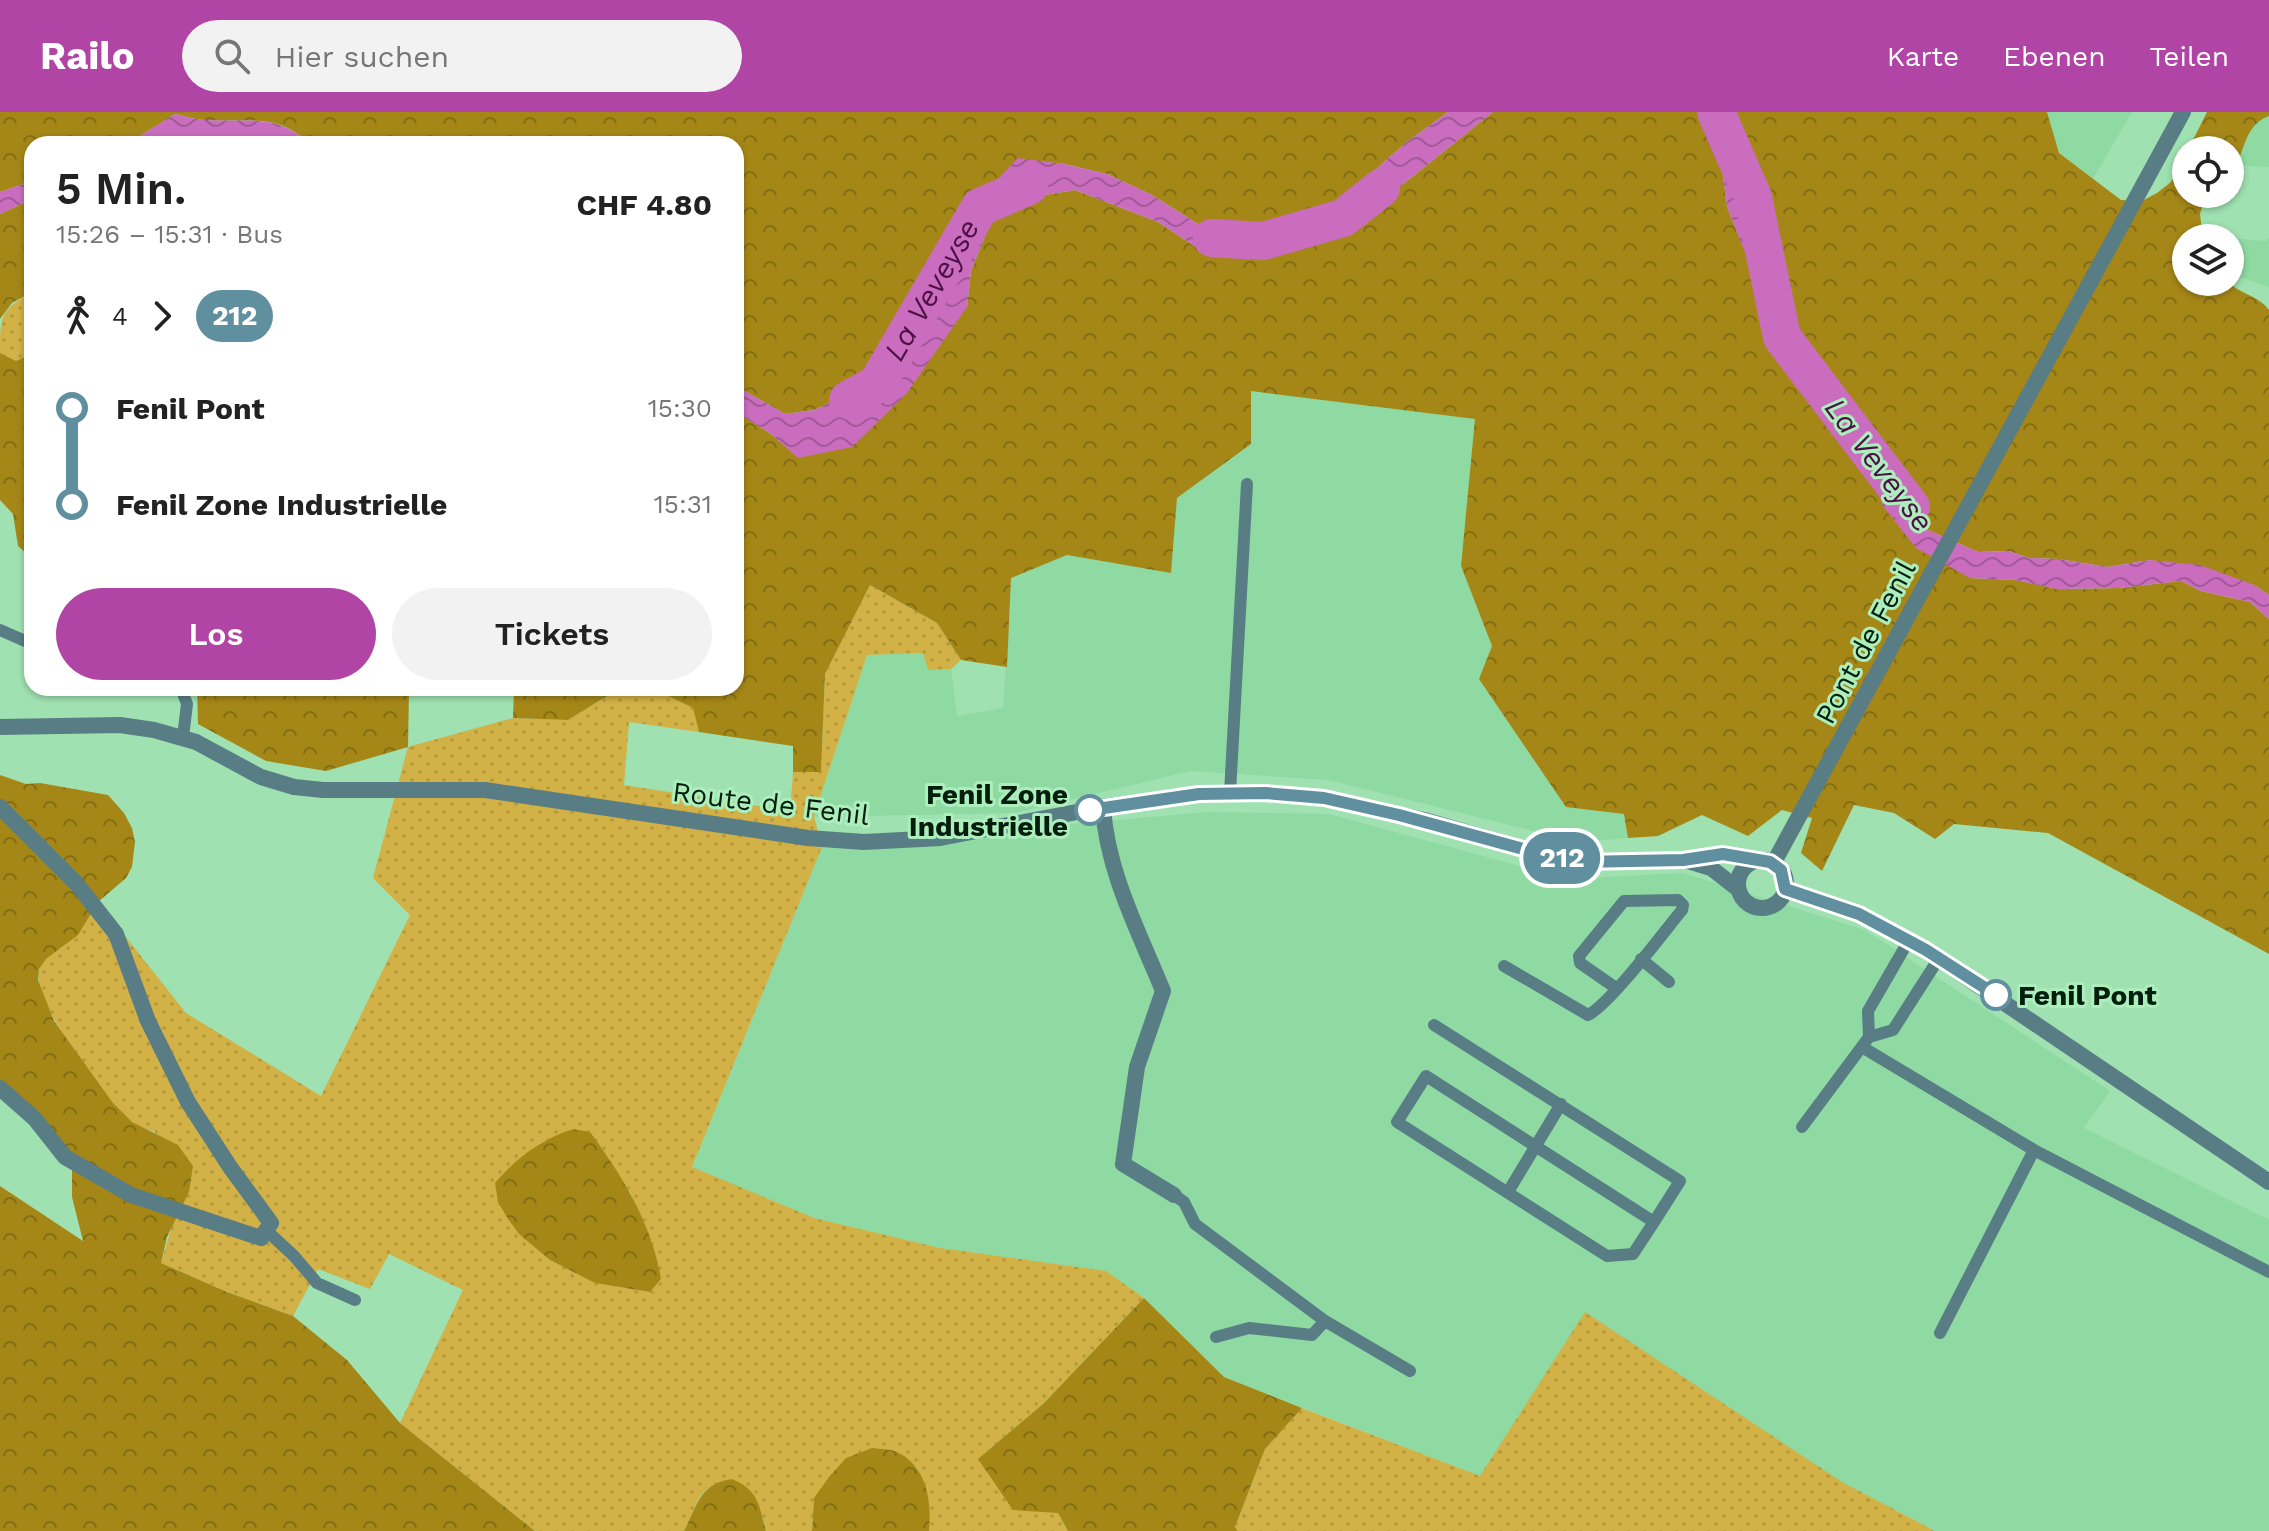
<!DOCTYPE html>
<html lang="de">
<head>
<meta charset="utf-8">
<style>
	body { margin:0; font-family:"Work Sans",sans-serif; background:#f2f2f2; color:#222; height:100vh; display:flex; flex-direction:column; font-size:30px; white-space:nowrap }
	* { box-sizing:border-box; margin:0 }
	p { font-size:26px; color:#767676 }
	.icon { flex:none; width:44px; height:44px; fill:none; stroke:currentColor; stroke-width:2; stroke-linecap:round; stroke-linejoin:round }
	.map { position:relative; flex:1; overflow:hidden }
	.drawer { position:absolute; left:24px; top:24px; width:720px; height:560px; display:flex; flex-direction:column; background:#fff; border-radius:24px; box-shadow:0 2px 6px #0004 }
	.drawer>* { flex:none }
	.badge { padding:0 16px; border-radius:26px; font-size:28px; line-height:52px }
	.buttons { position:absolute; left:2172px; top:24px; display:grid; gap:16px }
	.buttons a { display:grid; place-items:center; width:72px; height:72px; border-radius:50%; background:#fff; box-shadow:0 2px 6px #0004; font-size:40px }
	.map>.badge { position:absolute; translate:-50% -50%; box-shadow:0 0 0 4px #fff }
	.legs { display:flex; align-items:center; gap:12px; height:88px; padding:0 32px; font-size:26px }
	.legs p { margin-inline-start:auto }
	.headline { display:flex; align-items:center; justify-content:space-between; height:136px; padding:0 32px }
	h1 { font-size:44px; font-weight:600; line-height:60px }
	.action { display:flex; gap:16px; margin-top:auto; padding:16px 32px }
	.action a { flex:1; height:92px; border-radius:48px; background:#b145a5; color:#fff; font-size:32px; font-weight:600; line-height:92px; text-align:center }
	.action a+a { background:#f2f2f2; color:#222 }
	ul { padding:0 32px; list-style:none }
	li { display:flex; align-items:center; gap:28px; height:96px; font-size:30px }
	li i { display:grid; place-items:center; width:12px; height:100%; margin:0 10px; background:currentColor }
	li i::after { content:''; width:20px; height:20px; margin:-10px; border:6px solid; border-radius:50%; background:#fff }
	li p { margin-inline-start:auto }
	li:first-child i { background:linear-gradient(#0000 50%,currentColor 0) }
	li:last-child i { background:linear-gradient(currentColor 50%,#0000 0) }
	header { display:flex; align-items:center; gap:48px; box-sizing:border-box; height:112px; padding:0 40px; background:#b145a5; color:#fff }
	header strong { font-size:38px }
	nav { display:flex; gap:44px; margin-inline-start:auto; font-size:28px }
	.search { width:560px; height:72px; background:#f2f2f2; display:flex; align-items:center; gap:20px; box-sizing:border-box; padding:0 28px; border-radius:44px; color:#767676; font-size:30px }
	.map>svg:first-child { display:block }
	.built { fill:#8fd9a3 }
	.grass { fill:url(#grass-dots); fill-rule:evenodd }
	.forest { fill:url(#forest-crowns) }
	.water { fill:url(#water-waves) }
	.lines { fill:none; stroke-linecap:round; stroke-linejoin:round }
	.river { stroke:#ca6dbe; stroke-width:38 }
	.service { stroke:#587d85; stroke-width:12 }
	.minor { stroke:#587d85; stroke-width:16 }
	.tertiary { stroke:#587d85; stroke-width:16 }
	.line-1-casing { stroke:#fff; stroke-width:18 }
	.line-1 { stroke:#608fa0; stroke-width:12 }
	.stop-1-dot { fill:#fff; stroke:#608fa0; stroke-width:4 }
	.labels { text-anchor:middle; stroke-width:6; stroke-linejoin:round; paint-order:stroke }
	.street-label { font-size:28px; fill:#041e0d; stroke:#acefbd }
	.stop-label { font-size:28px; font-weight:bold; fill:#041e0d; stroke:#acefbd; text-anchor:end }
	.water-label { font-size:30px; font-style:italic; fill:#4c1146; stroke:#acefbd }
</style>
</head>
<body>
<header>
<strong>Railo</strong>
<div class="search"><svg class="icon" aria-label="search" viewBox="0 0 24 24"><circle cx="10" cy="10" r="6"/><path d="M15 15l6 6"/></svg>Hier suchen</div>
<nav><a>Karte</a><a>Ebenen</a><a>Teilen</a></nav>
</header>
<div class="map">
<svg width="2269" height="1419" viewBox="0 0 2269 1419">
	<defs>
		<pattern id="grass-dots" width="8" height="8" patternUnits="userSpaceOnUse" patternTransform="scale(2)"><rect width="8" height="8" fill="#d2b146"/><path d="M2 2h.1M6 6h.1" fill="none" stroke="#b3983c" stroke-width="1.8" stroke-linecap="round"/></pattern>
		<pattern id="forest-crowns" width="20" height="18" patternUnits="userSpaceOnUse" patternTransform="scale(2)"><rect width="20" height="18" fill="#a58718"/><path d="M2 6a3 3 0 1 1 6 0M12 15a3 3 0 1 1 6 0" fill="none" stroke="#846e14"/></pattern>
		<pattern id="water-waves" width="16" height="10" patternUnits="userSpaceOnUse" patternTransform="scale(2)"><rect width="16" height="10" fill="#ca6dbe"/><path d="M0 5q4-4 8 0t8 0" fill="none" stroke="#a25999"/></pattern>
	</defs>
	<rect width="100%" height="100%" fill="#9fe1b0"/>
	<path class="built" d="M2047,0H2132L2093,67L2059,41Z
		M2269,4V55L2236,53L2251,17L2260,8Z
		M2219,125L2265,129L2269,126V175L2230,162V126Z
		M1251,278L1476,307L1461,454L1492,535L1625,702L1628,726L1578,730L1328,668L1191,659L1015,701L814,705L867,543L923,541L928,558L951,557L957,604L1003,596L1011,466L1067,443L1171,461L1177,386L1251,332Z
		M1207,700L1329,702L1567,767L1683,761L1865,818L2110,979L2084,1016L2269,1108V1419H1935L1842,1370L1480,1364L1224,1265L1144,1186L1106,1159L940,1136L814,1106L692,1056L822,735Z"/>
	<path class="grass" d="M32,180V242L16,249L0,241C0,204 0,199 32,180Z
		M870,473L937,511L961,548L951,557L928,558L923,541L867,543L814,704L822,735L692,1055L814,1106L940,1136L1106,1159L1144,1186L1044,1291L978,1347L1058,1401L1068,1419H929C931,1395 927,1377 917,1355L814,1386L812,1419H766L763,1406L708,1376L699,1386L684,1419H535L400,1311L463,1178L389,1142L370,1177L318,1157L293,1204L227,1180L161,1151L172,1114L155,1020C148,1017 138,1015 132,1010C107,991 32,890 39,860C40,851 47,846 54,841C76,826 84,813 98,790L186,901L321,984L410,803L373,766L408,635L513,606L568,608L620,576H652L693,596L699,620L629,610L624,673L790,699L793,660H821L825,562ZM573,1017L611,1053L631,1082L650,1180L596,1171L550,1148L539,1032Z
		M1585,1200L1842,1370L1935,1419H1238L1235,1415L1265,1337L1302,1296L1480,1364Z"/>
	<path class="forest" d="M0,0H1448L1408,29L1368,64L1343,106L1263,129L1209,119L1152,83L1107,62L1064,52L1018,47L953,142L926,204L896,248L847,283L814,298L785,302L736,274V32H310C276,0 249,11 207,8C196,8 185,4 175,2L127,32H32V69L0,80Z
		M1493,0H1703L1720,40L1727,95L1776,216L1781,140L1716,0H2047L2059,41L2121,88L2142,89L2157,81L2171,70L2186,41V82H2206L2200,102L2203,126H2186V170H2229C2241,183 2258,183 2269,198V483L2254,473L2149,448L2108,455L2058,447L2029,446L2009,439L1978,440L1928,418L1907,372L1871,360L1970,466L2015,468L2058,477L2119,476L2181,469L2201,479L2250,490L2269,507V842L2048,721L1954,712L1935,727L1894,701L1854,693L1822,759L1801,741L1812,706L1782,698L1748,724L1702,703L1658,724L1628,726L1624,702L1566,695L1479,567L1492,534L1461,454L1475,307L1251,279V332L1177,386L1171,461L1067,443L1011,466L1007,555L961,548L937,511L870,473L825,562L821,660H793V634L699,620L693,596L652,576H736V300L771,322L798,345L967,195L971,159L994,102L1039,84L1075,78L1158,110L1211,145L1309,132L1402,73Z
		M2207,0H2269V4C2242,14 2246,43 2230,62V38H2188Z
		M32,87V180L12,191L0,207V102Z
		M0,241L16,249L32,242V447L18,434L13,402L0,388Z
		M197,576H409L408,635L326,659L266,649L198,612Z
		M514,576H620L568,608L513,606Z
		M0,663L26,672L40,671L108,683L124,701L132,716L135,730L132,755L126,766L98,790L78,823L46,847L39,857L38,868L54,909L113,991L132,1010L178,1033L193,1054L189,1080L167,1125L161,1151L227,1180L293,1204L347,1248L400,1311L535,1419H0V1074L83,1129L72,1085V1057L0,976Z
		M573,1017L590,1020C623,1065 652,1112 661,1167L650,1180L595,1171L550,1148L519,1122L508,1107L498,1090L495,1071C516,1046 542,1027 573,1017Z
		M1144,1186L1224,1265L1302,1296L1265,1337L1235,1415L1238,1419H1068L1058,1401L1013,1398L978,1347L1044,1291Z
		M872,1336C880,1337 890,1337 897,1340C927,1354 932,1390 929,1419H812L814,1386L829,1365L846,1346Z
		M732,1367C759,1378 759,1394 766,1419H684C697,1394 700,1371 732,1367Z"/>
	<path class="water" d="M1448,0H1493L1402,73L1367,97L1309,132L1263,148L1211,145L1158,110L1075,78L1039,84L994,102L971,159L967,195L907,281L852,335L798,346L771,322L736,300V274L785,302L814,298L847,283L896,248L926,204L953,142L996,69L1018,46L1064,52L1107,62L1152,83L1209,119L1263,129L1343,106L1368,64L1408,29Z
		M1703,0H1716L1781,140L1789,189L1785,215L1775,216L1727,95L1720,40Z
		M175,2C185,4 196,8 207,8C248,11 276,0 310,32H238L229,30L127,32Z
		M32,69V87L0,102V80Z
		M1882,351L1907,372L1928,418L1978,440L2009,439L2029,446L2058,447L2108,455L2149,448L2200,453L2254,473L2269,483V507L2250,490L2201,479L2181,469L2119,476L2057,477L2015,468L1970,466L1916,436L1883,394L1871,360Z"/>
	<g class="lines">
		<g class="river">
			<path d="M1716,0L1753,85L1782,225L1911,395"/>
			<path d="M1212,126L1263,129L1343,106L1381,76"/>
			<path id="s1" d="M848,288L877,272L980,95L1029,74"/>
		</g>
		<path class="service" d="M0,518L32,532
			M181,576L187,592L183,625
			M1230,681L1247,372
			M1641,847L1669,870
			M1504,854L1588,903C1610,892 1663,821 1682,798L1683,793L1678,788L1624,789L1579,844L1580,851L1616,876
			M1434,913L1680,1069L1654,1110
			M1869,925L1893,918L1939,846
			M1862,935L2034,1038L1940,1221
			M1426,964L1654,1110L1633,1142L1607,1144L1397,1010Z
			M1802,1015L1869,925L1868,899L1909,828
			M2034,1038L2269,1160
			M1508,1080L1561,992
			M1174,1083L1184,1090L1195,1112L1325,1209L1410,1259
			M266,1118L294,1144L317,1171L355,1188
			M1216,1225L1249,1216L1312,1223L1325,1209"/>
		<path class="minor" d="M0,615L120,613L154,618L196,630L261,665L294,675L323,678H485L808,726L864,730L940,726L1103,695L1199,682L1265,681L1324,686L1424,708L1549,744L1580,750L1683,748L1723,742L1757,749
			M0,695L76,771L116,822L148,909L188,990L230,1055L271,1111L261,1126L131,1083L65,1045L35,1007L0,976
			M1103,695C1107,760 1139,820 1163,879L1137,955L1123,1052L1174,1083
			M1688,749L1711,756L1738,777"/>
		<path class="tertiary" d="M1738 772a24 24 0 1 1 48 0a24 24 0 1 1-48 0Z
			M1773,752L2183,0
			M1785,777L1859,802L1926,838L2269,1070"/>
	</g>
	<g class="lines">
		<g class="line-1-casing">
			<path id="line-1" d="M1090,698L1199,682L1265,681L1324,686L1399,703L1549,744L1580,750L1683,748L1723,742L1770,750L1781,758L1785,777L1859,802L1926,838L1996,883"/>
		</g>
		<use href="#line-1" class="line-1"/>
	</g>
	<g class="stop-1-dot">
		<circle cx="1090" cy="698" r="14"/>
		<circle cx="1996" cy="883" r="14"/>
	</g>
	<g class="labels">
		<g class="street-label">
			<text transform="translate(1865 530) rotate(-62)" y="10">Pont de Fenil</text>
			<text transform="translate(771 691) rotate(7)" y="10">Route de Fenil</text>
		</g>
		<g class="stop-label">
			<text x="1068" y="692">Fenil Zone<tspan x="1068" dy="32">Industrielle</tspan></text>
			<text x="2018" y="893" text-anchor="start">Fenil Pont</text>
		</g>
		<g class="water-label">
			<text dy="10" stroke="none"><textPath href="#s1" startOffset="142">La Veveyse</textPath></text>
			<text transform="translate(1879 353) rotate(53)" y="10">La Veveyse</text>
		</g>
	</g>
</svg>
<div class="buttons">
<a><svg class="icon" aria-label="locate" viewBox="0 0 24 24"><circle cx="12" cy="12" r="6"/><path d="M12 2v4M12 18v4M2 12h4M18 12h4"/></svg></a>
<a><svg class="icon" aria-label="layers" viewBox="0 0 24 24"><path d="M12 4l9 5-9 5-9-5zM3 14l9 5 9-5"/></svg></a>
</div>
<b class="badge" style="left:1562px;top:746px;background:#608fa0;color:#fff">212</b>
<section class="drawer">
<div class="headline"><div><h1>5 Min.</h1><p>15:26 – 15:31 · Bus</p></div><b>CHF 4.80</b></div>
<div class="legs"><svg class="icon" aria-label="walk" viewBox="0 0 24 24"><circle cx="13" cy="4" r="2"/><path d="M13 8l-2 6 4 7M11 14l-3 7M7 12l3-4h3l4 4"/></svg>4<svg class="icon" aria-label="forward" viewBox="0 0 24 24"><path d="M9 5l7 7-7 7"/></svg><b class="badge" style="background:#608fa0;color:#fff">212</b></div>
<ul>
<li><i style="color:#608fa0"></i><b>Fenil Pont</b><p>15:30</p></li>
<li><i style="color:#608fa0"></i><b>Fenil Zone Industrielle</b><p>15:31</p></li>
</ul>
<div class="action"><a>Los</a><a>Tickets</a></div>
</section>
</div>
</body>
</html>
